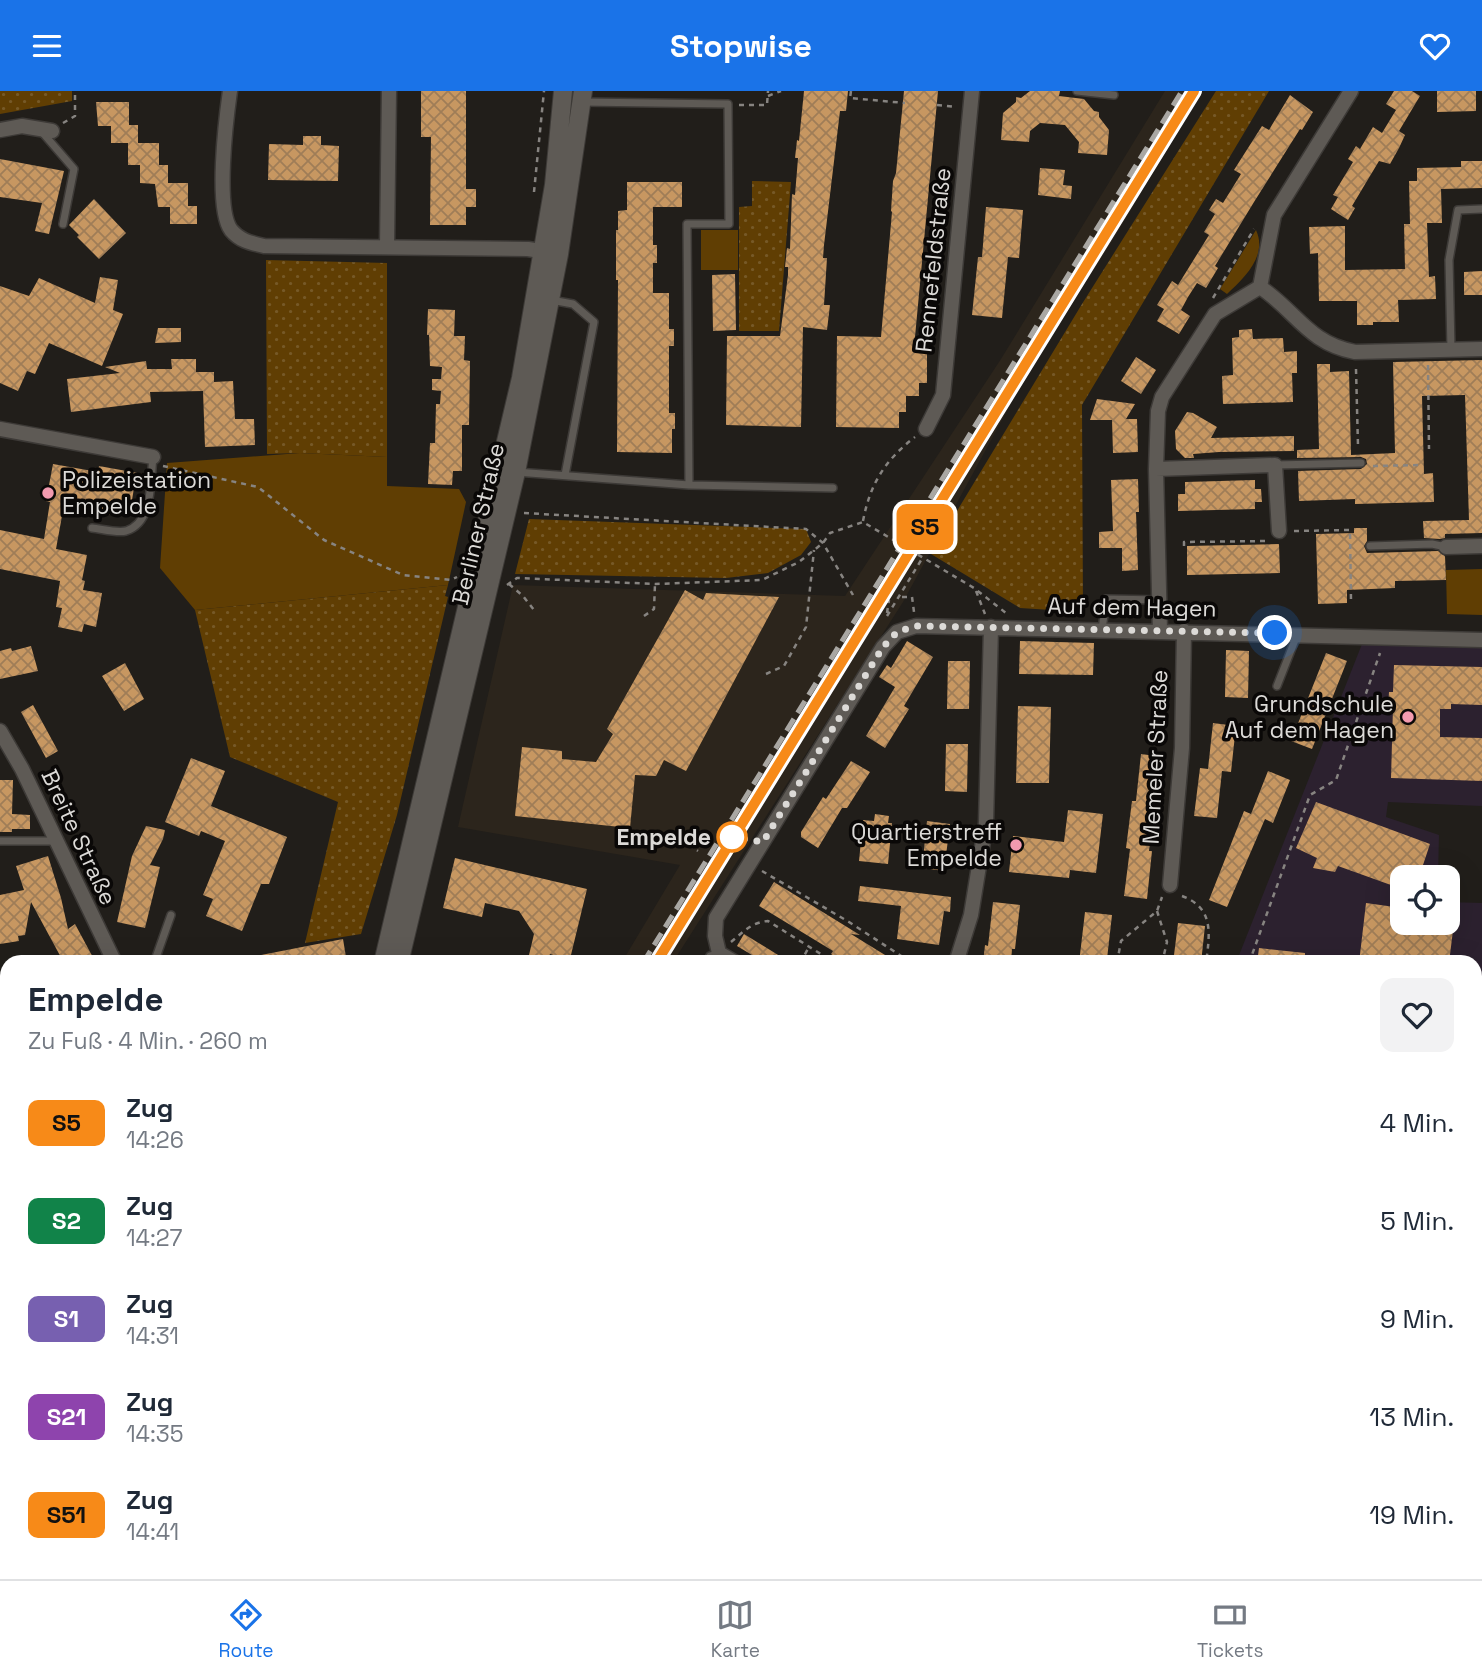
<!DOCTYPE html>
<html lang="de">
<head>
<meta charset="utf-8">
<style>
	body { margin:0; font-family:"Space Grotesk",sans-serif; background:#f2f2f3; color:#1f2937; height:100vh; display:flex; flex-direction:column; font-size:26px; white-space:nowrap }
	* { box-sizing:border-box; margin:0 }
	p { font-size:23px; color:#747a83 }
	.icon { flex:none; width:38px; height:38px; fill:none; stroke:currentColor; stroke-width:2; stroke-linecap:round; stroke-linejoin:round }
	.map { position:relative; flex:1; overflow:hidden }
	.details { position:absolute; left:0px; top:864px; width:1482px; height:625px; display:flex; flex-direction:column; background:#fff; border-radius:21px 21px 0 0; box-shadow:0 7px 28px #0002 }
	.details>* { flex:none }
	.badge { padding:0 14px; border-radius:10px; font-size:24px; line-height:46px }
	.tools { position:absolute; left:1390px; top:774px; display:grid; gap:14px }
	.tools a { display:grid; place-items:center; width:70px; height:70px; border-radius:14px; background:#fff; box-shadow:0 7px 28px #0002; font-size:35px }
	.you { position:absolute; width:35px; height:35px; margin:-18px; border:5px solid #fff; border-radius:50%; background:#1a73e8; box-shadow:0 0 0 10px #1a73e833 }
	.map>.badge { position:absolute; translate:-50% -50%; box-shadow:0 0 0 4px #fff }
	.round { display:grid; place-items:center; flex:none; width:74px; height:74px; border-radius:14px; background:#f2f2f3 }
	.head { display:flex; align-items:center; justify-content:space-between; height:119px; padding:0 28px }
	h1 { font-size:33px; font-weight:700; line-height:52px }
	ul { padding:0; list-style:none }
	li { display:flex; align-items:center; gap:21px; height:98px; padding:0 28px }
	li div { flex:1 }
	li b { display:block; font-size:26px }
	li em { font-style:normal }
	li .badge { min-width:77px; font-weight:700; text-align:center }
	header { display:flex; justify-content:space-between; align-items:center; height:91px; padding:0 28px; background:#1a73e8; color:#fff; font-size:32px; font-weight:700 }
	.menu { display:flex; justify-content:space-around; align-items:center; height:98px; border-top:2px solid #e0e1e3; background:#fff; font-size:19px; color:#747a83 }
	.menu a { display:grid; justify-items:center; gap:4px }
	.menu .on { color:#1a73e8 }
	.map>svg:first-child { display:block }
	.built { fill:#2c251c }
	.education { fill:#2c212f }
	.grass { fill:url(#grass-dots) }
	.park { fill:#603e03 }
	.building { fill:url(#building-cross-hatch) }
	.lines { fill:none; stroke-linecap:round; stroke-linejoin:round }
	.service-casing { stroke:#3d3a37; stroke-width:10 }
	.minor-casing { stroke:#3d3a37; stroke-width:17 }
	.tertiary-casing { stroke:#3d3a37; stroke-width:20 }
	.path { stroke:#878481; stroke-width:2.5; stroke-dasharray:5 5; stroke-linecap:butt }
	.service { stroke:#5e5a55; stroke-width:7 }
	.minor { stroke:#5e5a55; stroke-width:14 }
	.tertiary { stroke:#5e5a55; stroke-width:18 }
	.rail { stroke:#a9a7a3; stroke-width:5; stroke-dasharray:14 7; stroke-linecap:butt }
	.line-casing { stroke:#fff; stroke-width:16 }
	.line { stroke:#f78a18; stroke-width:10 }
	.walk { stroke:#dcdad7; stroke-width:7; stroke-dasharray:0 12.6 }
	.poi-dot { fill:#f29aaf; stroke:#0a0807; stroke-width:2.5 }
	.stop-dot { fill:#fff; stroke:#f78a18; stroke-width:3.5 }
	.labels { text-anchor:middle; stroke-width:7; stroke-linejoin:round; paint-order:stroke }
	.street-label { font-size:23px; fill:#dcdad7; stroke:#0a0807 }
	.poi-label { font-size:23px; fill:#dcdad7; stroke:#0a0807; text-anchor:end }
	.stop-label { font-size:23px; font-weight:bold; fill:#dcdad7; stroke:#0a0807; text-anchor:end }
</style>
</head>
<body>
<header><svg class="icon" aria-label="menu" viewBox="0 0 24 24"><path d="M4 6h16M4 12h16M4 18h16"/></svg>Stopwise<svg class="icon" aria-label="heart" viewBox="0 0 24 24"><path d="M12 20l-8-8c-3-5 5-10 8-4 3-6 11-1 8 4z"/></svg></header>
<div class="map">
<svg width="1482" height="1488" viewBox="0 0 1482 1488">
	<defs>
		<pattern id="grass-dots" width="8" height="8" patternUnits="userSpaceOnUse" patternTransform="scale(1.75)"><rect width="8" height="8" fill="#603e03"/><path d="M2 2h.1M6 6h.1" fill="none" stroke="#765927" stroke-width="1.8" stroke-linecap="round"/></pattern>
		<pattern id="building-cross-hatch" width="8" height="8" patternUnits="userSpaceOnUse" patternTransform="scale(1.75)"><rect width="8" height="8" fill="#c79761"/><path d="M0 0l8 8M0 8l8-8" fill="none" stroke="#9f7d57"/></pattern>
	</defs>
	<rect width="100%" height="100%" fill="#211e1a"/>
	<path class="built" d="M1165,0H1202L1112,150L1027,283L903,511L673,871H622L680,774L458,736L513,494L845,505L1001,268Z"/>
	<path class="education" d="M1362,553L1482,557V715L1388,711L1386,726L1439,744L1438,786H1402V831H1447V811L1482,812V1125L1475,1124V872H1236Z
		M1475,1300L1482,1301V1488H1429L1430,1482H1475V1421H1478L1480,1406L1475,1404Z"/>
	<path class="grass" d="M0,0H72V10L0,23Z
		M1216,0H1269L1082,314L1083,521L1020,517L931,463L1082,213Z
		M752,90L791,91L779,240H739V116L752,115Z
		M266,169L387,172V366L300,362L267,363Z
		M529,428L806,438L811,451L801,464L768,482L726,487L515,483Z
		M448,494L445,505L448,506L397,724L361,843L305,852L338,711L230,666L195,519Z"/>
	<path class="park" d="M701,139H738V179H701Z
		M1256,139C1268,165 1244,187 1227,203L1220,198Z
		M300,362L387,366V395L459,398L466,411L448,494L195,519L160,477L167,372Z
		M1482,478V524L1447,523L1446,479Z
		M1237,1482H1430L1429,1488H1238Z"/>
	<path class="building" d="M421,0H466V98H476V116H466V134H430L431,46H421Z
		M804,0H848L846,20H840L824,154L823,167H827L824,214H830L827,239L803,236L801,336L726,334L727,245H780L788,184V176H785L787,157L790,158L792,103L795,104L798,67H795L797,49L799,50Z
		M904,0H938L915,246L927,247V292H919V305H906V321H899V337L836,336L837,245L881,246L892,121L891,120L893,90L896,82Z
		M1030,0H1060L1059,5L1084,8L1094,20L1099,21V26L1109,39L1107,64L1078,62L1079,51L1065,34L1040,32L1030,40L1029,51L1001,49L1003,22L1016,11V6L1021,7Z
		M1394,0H1412L1420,5L1399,40L1405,44L1399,57L1390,73L1379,70L1352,115L1355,117L1348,129L1331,118L1338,106L1333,104L1353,71L1348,68L1356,55L1360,58L1373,36L1382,42L1396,19L1386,13Z
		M1437,0H1476V20L1437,21Z
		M1290,4L1313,21L1302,39L1300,38L1254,111L1215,175L1218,177L1206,197L1197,192L1188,206L1181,219L1190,225L1179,243L1157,230L1164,218L1157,214L1172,190L1178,194L1209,144L1204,141L1215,123L1209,119L1216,108L1223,112L1241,83L1234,79L1262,35L1269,39Z
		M96,11H129V34H138V52H159V74H168V92H188V115H197V133H170V116H158L155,93L140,92V74H128V52H111V35H98Z
		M303,45H321V54L339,55L338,90L268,89L269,53L303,54Z
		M0,68L64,80L49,143L35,140L42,112L0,106Z
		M1461,70H1482V97L1441,98L1442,132H1427L1429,186L1435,185L1436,208L1398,209L1399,231H1373V234H1357V210H1319L1318,162L1310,163L1309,136L1345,135V179L1405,178L1404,133H1410L1409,90H1417V77L1461,76Z
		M1040,77L1065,79L1063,94L1072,95L1071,108L1038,104Z
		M627,91H682V116H653V154H657V172H653V202H669V238H674V255H669V322H675V338H672V362L617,361L618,189H616V139H618V120L627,119Z
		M94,108L126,142L99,168L77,146L79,144L69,134Z
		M986,116L1023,119L1019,167L1008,166L1002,227L972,224L978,166H982Z
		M1482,180V204H1464V181Z
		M735,183L736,239L713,240L712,184Z
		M100,186L118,189L113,219L123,223L102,275L49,252L35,283L27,280L18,300L0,292V195L29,205L39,187L95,212Z
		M428,218L455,219L454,245H465L464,269L470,270L469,334H462V380H453L452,394L428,393L430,352H435L436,313H440L441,300L432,299V288H441L442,276L430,275L429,244H427Z
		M158,237H181V251L155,252Z
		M1252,238L1253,248L1283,247L1284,261L1297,260V282H1292L1293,311L1223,313L1222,285L1233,284L1232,247L1239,246V239Z
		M1136,266L1156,279L1141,303L1121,290Z
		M171,268H196V281H214V291L233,290L235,328H254L255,354L205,356L203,300L150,301L151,311L71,321L67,288L120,282L105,276L146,270L147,278H172Z
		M1482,269V442L1445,443V447L1440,448L1424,447L1423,430L1469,429L1465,304L1422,305L1424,383L1433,382L1434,411L1355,413V408L1299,410L1298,380L1361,378L1367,373L1366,368L1361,366L1297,367V359L1319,358L1317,273H1330V281L1349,280L1351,364L1395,362L1393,271Z
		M1097,308L1135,313L1126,328H1137L1138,361L1113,362L1112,329H1090Z
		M1187,321L1193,322L1217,336L1211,347L1294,345V360L1219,361L1193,363L1194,367H1185L1176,358L1175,340Z
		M53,373L98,381L99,375L143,383L140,398L134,397L132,409L124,407L120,426L64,414L56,458L87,464L82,489L85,490L83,499L102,502L96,536L84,533L82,541L58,536L62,517L56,516L60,490L0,478V439L44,448L50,411L46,410Z
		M1138,388L1139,421H1136L1138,479L1122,480V457H1099V441L1113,440L1111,389Z
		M1255,389V398H1261L1262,411H1255V418L1178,420V403H1185V391Z
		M1354,437H1367V450L1364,455L1367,462L1438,460L1445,465L1446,489L1395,490V497L1347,499V512L1318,513L1316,443L1354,442Z
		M1279,453L1280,482L1187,484V455Z
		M685,499L703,509L706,502L779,506L686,680L664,669L656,685L635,684L630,737L515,725L522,656L562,660V668L596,671L613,643L607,638Z
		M907,550L933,566L904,615L909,618L885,657L866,645L895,596L879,586L887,574L891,577Z
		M1020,550L1094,552L1093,584L1019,583Z
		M31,555L38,580L0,588V560L11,557L12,560Z
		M1226,559L1249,560L1248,607L1225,606Z
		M1326,562L1347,570L1312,658L1291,650Z
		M948,570H970L969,618H947Z
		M125,572L144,608L124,620L102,585Z
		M1394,574L1482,576V614L1451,613V618H1440V646L1482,647V690L1391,687L1393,616L1388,615L1389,601H1393Z
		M33,614L58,660L46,667L21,621Z
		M1018,615L1051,616L1049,692H1016Z
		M1213,632L1236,635L1231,681L1222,680L1217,727L1194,725L1200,677L1208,678Z
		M946,653H968L967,701L945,700Z
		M1141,663L1163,666L1158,713H1155L1149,760H1152L1147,808L1124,805L1130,758L1126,757L1132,710H1136Z
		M191,667L225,680L211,715L287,746L269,793H261L242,840L206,825L213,808L203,804L225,750L201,740L199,745L165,731Z
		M851,670L870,681L847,717H842L818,757L801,746V741L823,706L826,708Z
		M1268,680L1290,689L1273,732L1265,728L1227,816L1209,809L1244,720L1251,723Z
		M0,689H13L12,723L30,724V738H12V741H0Z
		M1316,711L1430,753L1419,786H1402V798L1338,775L1335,781L1313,777L1317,767L1296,757Z
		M1068,719L1103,723L1096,782L1070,779L1069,787L1009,781L1013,745L1064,751Z
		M875,723L889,725L888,732H892L888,773L859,770L863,729L874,730Z
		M927,730L950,733L944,780L922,777Z
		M146,735L165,739L163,748L150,774L160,776L145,837L117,831L132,765Z
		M48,765L61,807L68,838L75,833L96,872H64L31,811L25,844L18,845L19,850L0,853V804L24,799L16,775Z
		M455,767L587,798L570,868L550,863L549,868L529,864L534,843L519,820L485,812L482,826L443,817Z
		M774,791L860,844L851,843L898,872H845L831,863L833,860L759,815Z
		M860,795L951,806L950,821L944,820L939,854L897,848L901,815L858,810Z
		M993,811L1020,814L1015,858H1012L1011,872H983L985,854L988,855Z
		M1366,812L1402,817V831H1454L1449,872H1359Z
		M1085,821L1112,824L1107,868H1104V872H1079Z
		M1178,832L1205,835L1201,872H1173Z
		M744,843L757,851L791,872H764L752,864L737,855Z
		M343,848L347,872H257L256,865Z
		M1259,857L1305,862V872H1257Z"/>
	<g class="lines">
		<g class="service-casing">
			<path id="service" d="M1077,0L1114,4
				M581,11L728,13L729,133H687L689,394
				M42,41L74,78L63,133
				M551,209L573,213L594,231L565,384
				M1451,258L1449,169L1458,119L1482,118
				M1275,374L1361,372
				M516,381L689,394L833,397
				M92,437C102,438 116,442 126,440C154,431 150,390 153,366
				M1370,455L1432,453L1446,456
				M1102,539L1106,508L1159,509
				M1277,595L1297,544
				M0,750H55
				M154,872L171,824
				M706,872L710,865L719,862"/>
		</g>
		<g class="minor-casing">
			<path id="minor" d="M230,0C226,28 215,117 231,139C240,150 251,152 264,155L528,158L553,162
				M0,39L22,35L52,40
				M387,155L389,0
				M1260,196C1297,221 1308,252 1355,261L1482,258
				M0,338L153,366
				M926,338L943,304L972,0
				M1156,378L1275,374L1279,440
				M1446,456L1482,455
				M1160,540L1156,378L1158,320L1162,306L1215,223L1260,196L1274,124L1351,0
				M0,640L22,678L115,872
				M1170,794L1182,657L1184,540
				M736,872L719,862L715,845L716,827L883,556L897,541L916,535L1482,549
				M956,872L971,824L986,732L991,536
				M0,1055L7,1056
				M1475,1136H1482
				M654,1482L655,1488
				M1035,1482L1036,1488
				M1222,1482L1223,1488
				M471,1488L495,1482
				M842,1488V1482"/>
		</g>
		<g class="tertiary-casing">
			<path id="tertiary" d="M383,872L521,287L554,94L563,0
				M399,872L516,381L559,163L583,0
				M73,1482V1488"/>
		</g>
		<path class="path" d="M851,0L850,7L905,12
			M768,5L781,0
			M739,14H767L768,0
			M937,14L956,16
			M63,32L75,25V0
			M534,101L544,0
			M1213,207L1254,138
			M1428,274L1429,358
			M1356,278L1358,355
			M163,375L258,396L324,449L403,484L451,489L457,486
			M1373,375L1423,374
			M524,422L806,438L823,452L853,504
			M863,430C870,393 885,369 915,346
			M1294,440L1350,439L1351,510
			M1184,455V451L1268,450
			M509,493L523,505L534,519
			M507,494L517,487L655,493L762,489L799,471L823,452L830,442L863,431L974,497L1006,522
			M976,500L985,523
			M902,506H912L914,521
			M887,522L889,509
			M644,525L654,518L655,493
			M887,525L923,466
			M766,583L784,575L806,536L814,459
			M669,754L688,753L698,760
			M762,780L849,831L912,872
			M1182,805C1214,817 1210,842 1206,872
			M1157,820L1167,851L1162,872
			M731,851C743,841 752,831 768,830L824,865L830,872
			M800,872L809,856
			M1117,872L1121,850L1157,820L1162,806
			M1249,872L1310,704L1336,689L1380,562
			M1475,1412L1479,1413"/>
		<use href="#service" class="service"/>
		<use href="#minor" class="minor"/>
		<use href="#tertiary" class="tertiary"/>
		<path class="rail" d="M914,453L942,408
			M643,872L1182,0
			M656,872L719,768
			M261,1488L265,1482"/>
	</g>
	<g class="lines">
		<g class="line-casing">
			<path id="line" d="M656,872L1194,0"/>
		</g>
		<use href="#line" class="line"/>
		<path class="walk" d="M732,746L763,751L883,556L897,541L916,535L1275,542"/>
	</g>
	<g class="poi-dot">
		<circle cx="48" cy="402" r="7"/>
		<circle cx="1408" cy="626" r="7"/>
		<circle cx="1016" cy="754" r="7"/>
	</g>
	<circle class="stop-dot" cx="732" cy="746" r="14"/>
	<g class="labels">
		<g class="street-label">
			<text transform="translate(933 169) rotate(-84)" y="8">Rennefeldstraße</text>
			<text transform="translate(478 433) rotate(-77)" y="8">Berliner Straße</text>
			<text transform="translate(1132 516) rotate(1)" y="8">Auf dem Hagen</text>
			<text transform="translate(1155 666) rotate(-87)" y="8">Memeler Straße</text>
			<text transform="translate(79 746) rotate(65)" y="8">Breite Straße</text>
		</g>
		<g class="poi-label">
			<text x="62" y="397" text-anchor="start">Polizeistation<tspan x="62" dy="26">Empelde</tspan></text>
			<text x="1394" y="621">Grundschule<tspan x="1394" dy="26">Auf dem Hagen</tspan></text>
			<text x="1002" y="749">Quartierstreff<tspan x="1002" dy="26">Empelde</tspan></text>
		</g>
		<g class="stop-label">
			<text x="711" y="754">Empelde</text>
		</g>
	</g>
</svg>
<div class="tools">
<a><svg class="icon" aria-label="locate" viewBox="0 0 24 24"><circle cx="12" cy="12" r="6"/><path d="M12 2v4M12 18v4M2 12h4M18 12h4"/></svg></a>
</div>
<div class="you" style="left:1275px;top:542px"></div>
<b class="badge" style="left:925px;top:436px;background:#f78a18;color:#111">S5</b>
<section class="details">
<div class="head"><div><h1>Empelde</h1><p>Zu Fuß · 4 Min. · 260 m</p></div><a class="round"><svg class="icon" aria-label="heart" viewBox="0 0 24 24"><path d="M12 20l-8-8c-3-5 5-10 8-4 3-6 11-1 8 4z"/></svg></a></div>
<ul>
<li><span class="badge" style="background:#f78a18;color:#111">S5</span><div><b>Zug</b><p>14:26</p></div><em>4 Min.</em></li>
<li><span class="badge" style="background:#118349;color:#fff">S2</span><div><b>Zug</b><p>14:27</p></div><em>5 Min.</em></li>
<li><span class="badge" style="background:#7760b0;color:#fff">S1</span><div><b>Zug</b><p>14:31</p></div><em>9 Min.</em></li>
<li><span class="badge" style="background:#8e44ad;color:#fff">S21</span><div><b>Zug</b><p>14:35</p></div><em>13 Min.</em></li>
<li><span class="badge" style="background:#f78a18;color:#111">S51</span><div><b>Zug</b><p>14:41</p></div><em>19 Min.</em></li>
</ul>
</section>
</div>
<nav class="menu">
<a class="on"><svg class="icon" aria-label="directions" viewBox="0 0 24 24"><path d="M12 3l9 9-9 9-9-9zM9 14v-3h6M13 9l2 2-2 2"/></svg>Route</a>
<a><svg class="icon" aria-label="map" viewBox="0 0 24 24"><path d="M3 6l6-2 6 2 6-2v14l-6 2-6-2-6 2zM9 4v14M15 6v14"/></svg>Karte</a>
<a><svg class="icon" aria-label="tickets" viewBox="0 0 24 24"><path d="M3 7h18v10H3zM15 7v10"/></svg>Tickets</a>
</nav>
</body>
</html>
